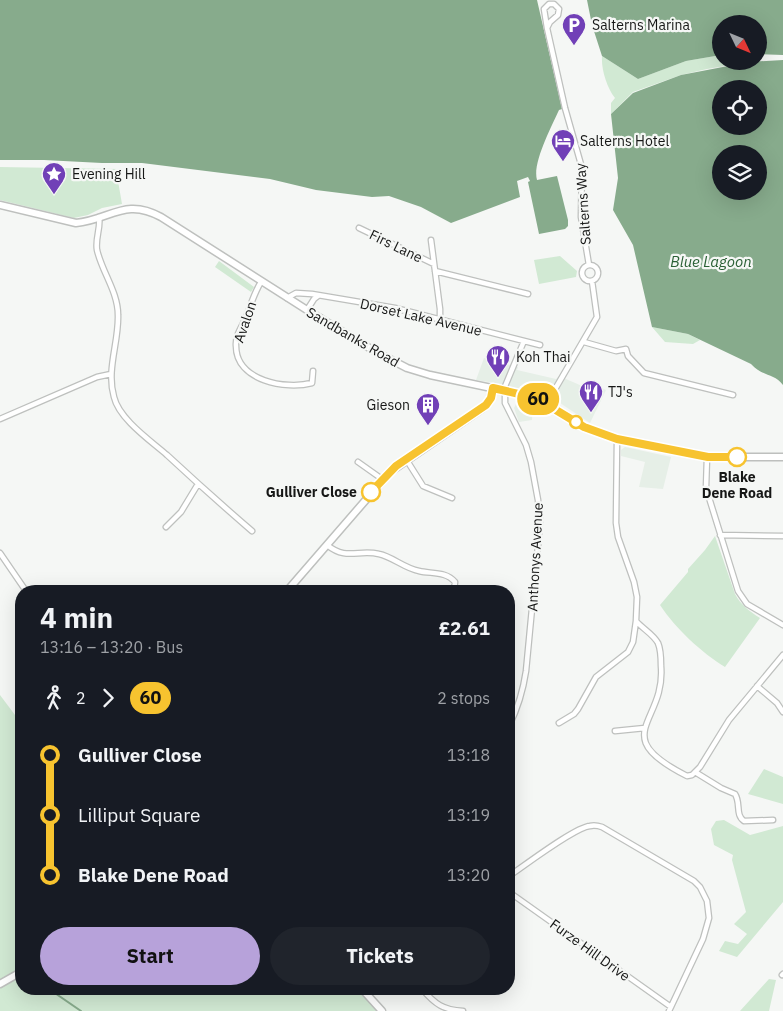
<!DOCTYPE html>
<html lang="en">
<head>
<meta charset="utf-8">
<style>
	body { margin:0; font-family:"IBM Plex Sans",sans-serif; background:#20242c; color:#f1f3f6; height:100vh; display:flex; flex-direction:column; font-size:19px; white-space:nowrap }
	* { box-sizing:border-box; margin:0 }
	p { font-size:16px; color:#9ea1a6 }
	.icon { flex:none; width:28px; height:28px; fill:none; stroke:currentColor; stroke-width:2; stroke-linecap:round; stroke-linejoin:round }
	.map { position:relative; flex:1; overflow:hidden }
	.drawer { position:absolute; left:15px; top:585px; width:500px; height:410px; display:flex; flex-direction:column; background:#171b24; border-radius:20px; box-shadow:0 5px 20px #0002 }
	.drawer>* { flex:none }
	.badge { padding:0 10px; border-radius:16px; font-size:18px; line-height:32px }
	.needle { width:32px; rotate:133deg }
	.tools { position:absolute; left:712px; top:15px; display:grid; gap:10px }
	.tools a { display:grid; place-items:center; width:55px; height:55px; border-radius:50%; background:#171b24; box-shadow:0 5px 20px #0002; font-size:25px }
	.map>.badge { position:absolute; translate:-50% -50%; box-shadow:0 0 0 2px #fff }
	.legs { display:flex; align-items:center; gap:8px; height:55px; padding:0 25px; font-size:16px }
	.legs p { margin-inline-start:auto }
	.overview { display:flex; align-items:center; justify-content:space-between; height:85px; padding:0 25px }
	h1 { font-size:28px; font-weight:800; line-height:38px }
	.action { display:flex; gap:10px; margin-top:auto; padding:10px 25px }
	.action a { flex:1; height:58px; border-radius:30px; background:#b7a2da; color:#111; font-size:20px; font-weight:800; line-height:58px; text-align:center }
	.action a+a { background:#20242c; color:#f1f3f6 }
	ul { padding:0 25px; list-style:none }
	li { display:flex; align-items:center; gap:18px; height:60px; font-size:19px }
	li i { display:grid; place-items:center; width:8px; height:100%; margin:0 6px; background:currentColor }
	li i::after { content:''; width:12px; height:12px; margin:-6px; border:4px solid; border-radius:50%; background:#171b24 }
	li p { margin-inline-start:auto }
	li:first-child i { background:linear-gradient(#0000 50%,currentColor 0) }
	li:last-child i { background:linear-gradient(currentColor 50%,#0000 0) }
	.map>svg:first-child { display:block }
	.built { fill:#e6efe7 }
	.green { fill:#d1e9d3 }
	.water { fill:#87ab8c; fill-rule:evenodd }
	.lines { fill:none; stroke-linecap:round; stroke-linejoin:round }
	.stream { stroke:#87ab8c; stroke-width:2 }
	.street-casing { stroke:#bec0be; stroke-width:7 }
	.secondary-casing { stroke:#bec0be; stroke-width:9 }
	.street { stroke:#fff; stroke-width:4.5 }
	.secondary { stroke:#fff; stroke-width:6 }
	.line-1-casing { stroke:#fff; stroke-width:11 }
	.line-1 { stroke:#f7c32f; stroke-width:8 }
	.stop-1-dot { fill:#fff; stroke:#f7c32f; stroke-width:2.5 }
	.labels { text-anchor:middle; stroke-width:4.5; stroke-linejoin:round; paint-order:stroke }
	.poi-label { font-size:14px; fill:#161716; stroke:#f5f7f5; text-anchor:start }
	.street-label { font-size:14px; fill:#161716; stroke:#f5f7f5 }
	.stop-label { font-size:14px; font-weight:bold; fill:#161716; stroke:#f5f7f5 }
	.water-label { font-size:15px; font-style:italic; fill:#2b6136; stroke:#f5f7f5 }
</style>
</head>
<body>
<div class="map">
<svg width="783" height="1011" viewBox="0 0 783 1011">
	<rect width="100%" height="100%" fill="#f5f7f5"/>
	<path class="built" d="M484,358L518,367L517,370L556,379L559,376L596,392L599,387L606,390L590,423L554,399L501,384L476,380Z
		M520,400L533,403L532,420L519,422L514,408L517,402Z
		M625,447L671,457L663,489L639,487L645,462L621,456V450Z"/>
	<path class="green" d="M721,55V61H755L707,69L681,75L633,92L611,114V103L615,98C607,88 601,69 602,56L638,79L686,61Z
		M0,167L118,169V181L122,204L102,208L88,215L74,218L0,200Z
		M560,256L577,271L576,277L539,284L534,260Z
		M219,261L254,287L251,292L215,267Z
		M652,327L688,334L700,340L693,344L665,342Z
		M715,536L735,594C741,605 749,611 760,618L725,667C702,653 675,628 660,605L688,572V569L705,550Z
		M0,695L21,723V989H362L382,1011H0Z
		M764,769L783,777V804L748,794Z
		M724,820L750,835L783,826V902L737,957L719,951L725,941L738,944L747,934L734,924L746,912L732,860L733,855L714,845L711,829L716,821Z
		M769,979L776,980L769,1011H740Z"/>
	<path class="water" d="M0,0H537L562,109L559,110C552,126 532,163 537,180L557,176L568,220V226L565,229L539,234L528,182L530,181L528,177L517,181L520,197L451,223L421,207L389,196L372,197L316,190L270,179L142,163H102L44,160H0Z
		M587,0H783V55L759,54V24H721V55L686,61L638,79L602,56L592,25Z
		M783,60V385C774,373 763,377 751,364L688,334L652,327L633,245L613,210L618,178L611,114L633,93L681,75L749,62ZM721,89H759V126H721ZM721,154H759V191H721Z"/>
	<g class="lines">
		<path class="stream" d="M49,989L81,1011"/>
		<g class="street-casing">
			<path id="street" d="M547,28L544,9L549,4H554L559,9L558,15L550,22L547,28L565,108L582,168L581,217L589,265
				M99,217C101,228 95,238 97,250C102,272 118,292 118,315C119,342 106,370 114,397C119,419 151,441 167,455C195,481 223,506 252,531
				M359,228L434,264
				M431,240L440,309V320
				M582 273a8 8 0 1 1 16 0a8 8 0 1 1-16 0Z
				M435,271L528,294
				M261,282C254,293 251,305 246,317C242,327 235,335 236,346C236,381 286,390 312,383L313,371
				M287,298L296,293L312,294L395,308L540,345
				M307,310L314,299L318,296
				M584,342L616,351L626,349L628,356L644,373L733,395
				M503,391L524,341
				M505,391V403L526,445L531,462L538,500L540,520L538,546L526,671C523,691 518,708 509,726
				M547,403L597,317L592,281
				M0,419L97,377L111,374
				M617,439L616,523L618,537L634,582L637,597L636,621C643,629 653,634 658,643C661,650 661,659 661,666C666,723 606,735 687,776L692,775L700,767L729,720L783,655
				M707,457L706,488L738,591L747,604L783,625
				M406,459L423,486L452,498
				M358,462L382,479
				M166,527L181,512L198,484
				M720,535L783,536
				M327,545C347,561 358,549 379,554C393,557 404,568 419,571C431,574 446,571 455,582L454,591
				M0,553L26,591
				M757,686L777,703L783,712
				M559,723L574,714L578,709L596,677L628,652L633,642L636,621
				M615,731L645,728
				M695,772L721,788L735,794C741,803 735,815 744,821L773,820
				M509,876C524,866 575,827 590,826C594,825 599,826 602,827L694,881L700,887L707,901L709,918L703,939L669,1011
				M509,892L671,1007
				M782,975L783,974
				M422,989C435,1004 443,1010 463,1011"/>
		</g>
		<g class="secondary-casing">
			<path id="secondary" d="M0,205L76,223C110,220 125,197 161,217L307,310L376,352L407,368L430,375L534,397L584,427L617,439L707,457H783
				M287,591L390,472L483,408L489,402L493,389
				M0,984L21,972
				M362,989L382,1011"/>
		</g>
		<use href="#street" class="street"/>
		<use href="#secondary" class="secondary"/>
	</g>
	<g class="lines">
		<g class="line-1-casing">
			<path id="line-1" d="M371,492L396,466L486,405L491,398L493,388L536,398L584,427L617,439L708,457H737"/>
		</g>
		<use href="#line-1" class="line-1"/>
	</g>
	<defs>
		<g id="parking-pin" transform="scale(1.25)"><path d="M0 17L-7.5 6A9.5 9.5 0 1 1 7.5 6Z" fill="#7140b7" stroke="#f5f7f5"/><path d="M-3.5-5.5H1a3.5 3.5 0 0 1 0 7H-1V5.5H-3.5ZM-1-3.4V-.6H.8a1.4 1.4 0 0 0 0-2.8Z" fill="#fff"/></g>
		<g id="hotel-pin" transform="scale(1.25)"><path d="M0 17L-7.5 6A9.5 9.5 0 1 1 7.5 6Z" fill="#7140b7" stroke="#f5f7f5"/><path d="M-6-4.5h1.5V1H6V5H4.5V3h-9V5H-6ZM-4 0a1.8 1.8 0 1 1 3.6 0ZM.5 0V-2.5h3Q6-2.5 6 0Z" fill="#fff"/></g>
		<g id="sight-pin" transform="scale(1.25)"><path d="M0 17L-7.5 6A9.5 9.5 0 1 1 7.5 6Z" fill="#7140b7" stroke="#f5f7f5"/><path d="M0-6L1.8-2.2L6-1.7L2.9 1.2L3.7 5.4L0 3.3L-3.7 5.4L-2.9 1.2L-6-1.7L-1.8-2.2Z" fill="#fff"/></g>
		<g id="restaurant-pin" transform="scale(1.25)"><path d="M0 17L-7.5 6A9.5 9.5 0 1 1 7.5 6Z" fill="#7140b7" stroke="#f5f7f5"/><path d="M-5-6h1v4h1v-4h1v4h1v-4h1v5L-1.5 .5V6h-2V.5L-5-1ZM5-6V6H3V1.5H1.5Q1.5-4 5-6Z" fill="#fff"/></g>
		<g id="building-pin" transform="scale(1.25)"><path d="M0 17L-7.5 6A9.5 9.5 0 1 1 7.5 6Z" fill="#7140b7" stroke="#f5f7f5"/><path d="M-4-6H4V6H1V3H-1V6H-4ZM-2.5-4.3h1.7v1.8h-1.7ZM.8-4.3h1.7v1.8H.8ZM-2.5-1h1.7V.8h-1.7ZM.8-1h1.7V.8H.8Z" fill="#fff"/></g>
	</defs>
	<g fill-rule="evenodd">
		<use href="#parking-pin" x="574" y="25"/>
		<use href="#hotel-pin" x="563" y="141"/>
		<use href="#sight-pin" x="54" y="174"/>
		<use href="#restaurant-pin" x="498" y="357"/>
		<use href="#restaurant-pin" x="591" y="392"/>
		<use href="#building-pin" x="428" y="405"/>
	</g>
	<g class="stop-1-dot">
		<circle cx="576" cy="422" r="6"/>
		<circle cx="737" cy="457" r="9"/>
		<circle cx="371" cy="492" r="9"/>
	</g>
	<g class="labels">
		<g class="poi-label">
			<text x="592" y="30">Salterns Marina</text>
			<text x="580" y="146">Salterns Hotel</text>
			<text x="72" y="179">Evening Hill</text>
			<text x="516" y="362">Koh Thai</text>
			<text x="608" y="397">TJ's</text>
			<text x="410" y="410" text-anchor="end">Gieson</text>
		</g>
		<g class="street-label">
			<text transform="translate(583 204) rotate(-94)" y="5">Salterns Way</text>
			<text transform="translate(396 246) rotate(26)" y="5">Firs Lane</text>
			<text transform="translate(421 317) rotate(13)" y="5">Dorset Lake Avenue</text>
			<text transform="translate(245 322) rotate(-71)" y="5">Avalon</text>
			<text transform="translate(353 337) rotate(30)" y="5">Sandbanks Road</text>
			<text transform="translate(535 557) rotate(-87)" y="5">Anthonys Avenue</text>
			<text transform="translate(590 950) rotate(36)" y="5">Furze Hill Drive</text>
		</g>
		<g class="stop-label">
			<text x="737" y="482">Blake<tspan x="737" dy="16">Dene Road</tspan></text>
			<text x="357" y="497" text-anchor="end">Gulliver Close</text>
		</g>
		<g class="water-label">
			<text x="711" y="267">Blue Lagoon</text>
		</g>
	</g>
</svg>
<div class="tools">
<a><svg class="needle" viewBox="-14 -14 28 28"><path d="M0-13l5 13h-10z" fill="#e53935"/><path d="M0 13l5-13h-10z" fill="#9ea1a6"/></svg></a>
<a><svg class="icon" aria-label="locate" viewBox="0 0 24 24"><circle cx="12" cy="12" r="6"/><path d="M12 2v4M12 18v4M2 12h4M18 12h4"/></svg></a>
<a><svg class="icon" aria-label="layers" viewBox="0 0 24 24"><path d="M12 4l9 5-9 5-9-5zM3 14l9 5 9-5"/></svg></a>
</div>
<b class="badge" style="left:538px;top:399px;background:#f7c32f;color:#111">60</b>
<section class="drawer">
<div class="overview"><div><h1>4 min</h1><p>13:16 – 13:20 · Bus</p></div><b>£2.61</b></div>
<div class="legs"><svg class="icon" aria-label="walk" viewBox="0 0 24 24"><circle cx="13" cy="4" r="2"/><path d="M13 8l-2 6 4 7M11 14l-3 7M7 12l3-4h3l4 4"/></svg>2<svg class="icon" aria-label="forward" viewBox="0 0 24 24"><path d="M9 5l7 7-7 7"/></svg><b class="badge" style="background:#f7c32f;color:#111">60</b><p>2 stops</p></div>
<ul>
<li><i style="color:#f7c32f"></i><b>Gulliver Close</b><p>13:18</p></li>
<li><i style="color:#f7c32f"></i><span>Lilliput Square</span><p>13:19</p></li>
<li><i style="color:#f7c32f"></i><b>Blake Dene Road</b><p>13:20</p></li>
</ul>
<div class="action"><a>Start</a><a>Tickets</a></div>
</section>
</div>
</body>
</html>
